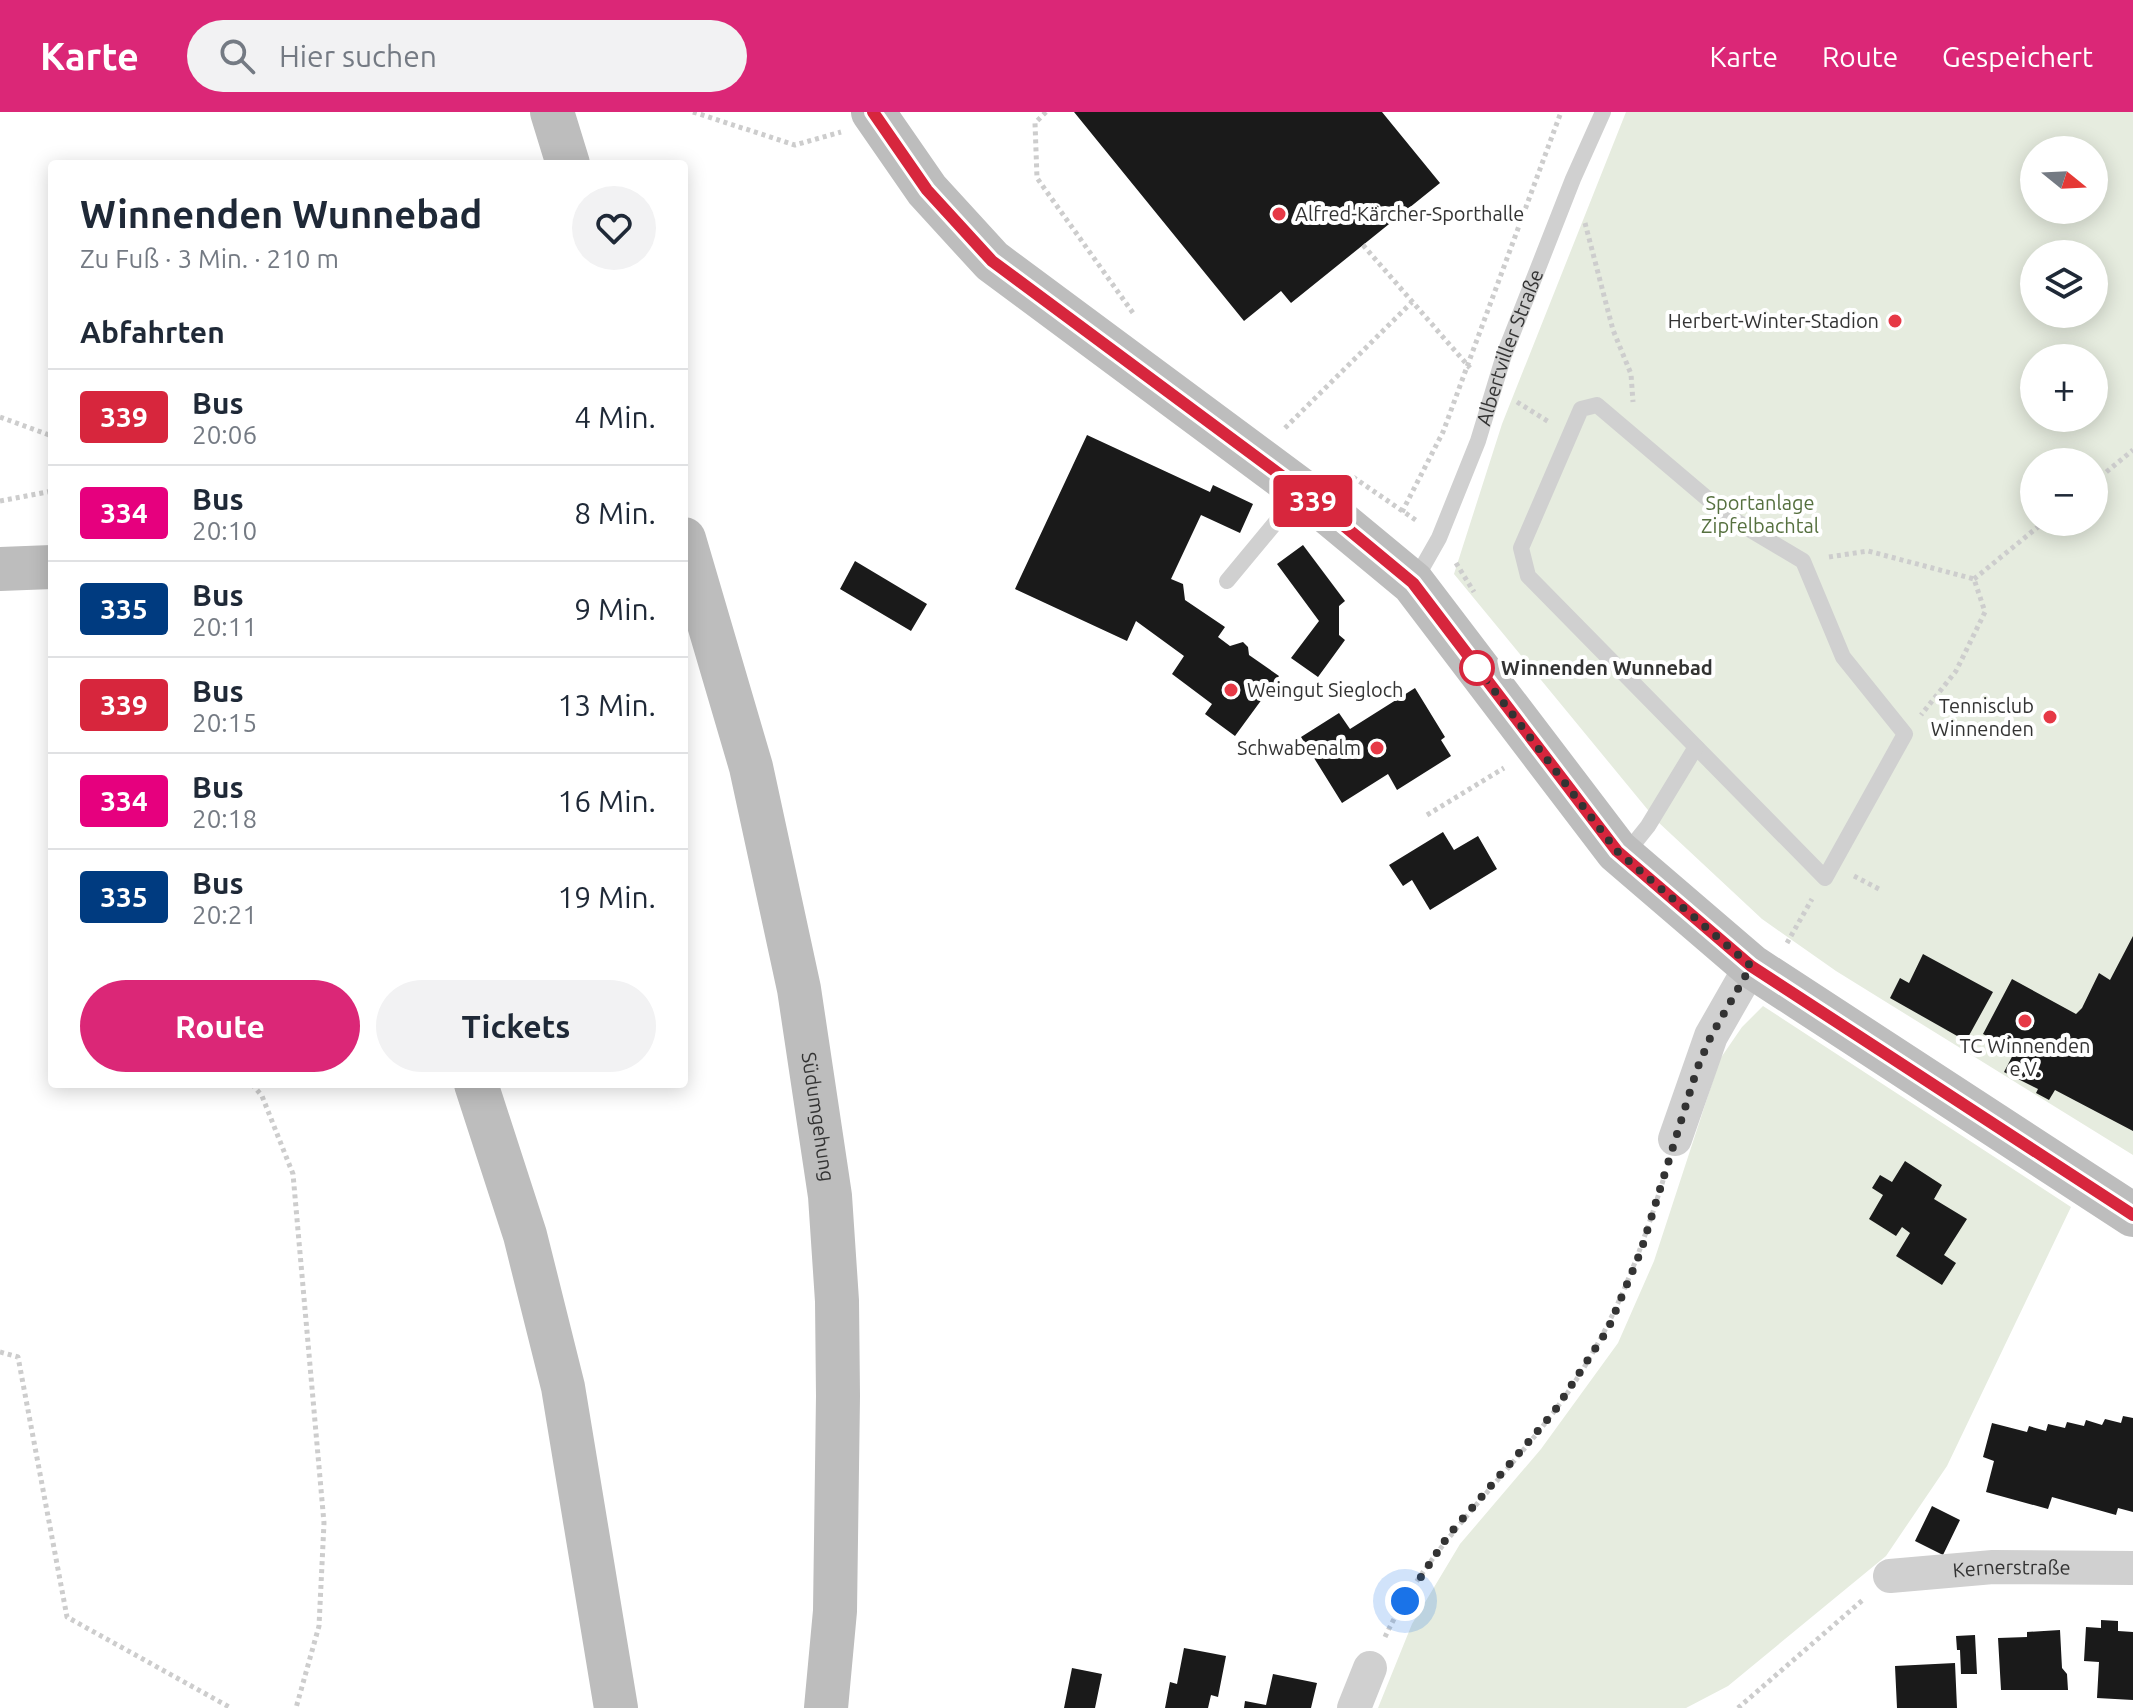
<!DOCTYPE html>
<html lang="de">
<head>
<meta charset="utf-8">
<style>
	body { margin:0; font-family:Ubuntu,sans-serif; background:#f2f2f3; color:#1f2937; height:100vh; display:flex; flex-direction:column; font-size:30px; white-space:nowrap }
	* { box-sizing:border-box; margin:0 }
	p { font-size:26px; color:#747a83 }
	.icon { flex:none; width:44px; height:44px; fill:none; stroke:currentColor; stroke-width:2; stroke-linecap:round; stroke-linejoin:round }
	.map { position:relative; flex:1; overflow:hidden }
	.details { position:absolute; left:48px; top:48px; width:640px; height:928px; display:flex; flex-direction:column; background:#fff; border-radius:8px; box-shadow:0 4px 20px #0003 }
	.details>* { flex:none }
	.badge { padding:0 16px; border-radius:6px; font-size:28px; line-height:52px }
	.needle { width:52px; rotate:108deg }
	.tools { position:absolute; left:2020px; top:24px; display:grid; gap:16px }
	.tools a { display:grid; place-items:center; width:88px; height:88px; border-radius:50%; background:#fff; box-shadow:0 4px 20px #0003; font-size:40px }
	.you { position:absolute; width:40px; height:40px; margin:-20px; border:6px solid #fff; border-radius:50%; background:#1a73e8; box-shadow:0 0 0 12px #1a73e833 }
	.map>.badge { position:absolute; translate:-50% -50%; box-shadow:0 0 0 4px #fff }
	h2 { padding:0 32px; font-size:30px; line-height:72px }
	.round { display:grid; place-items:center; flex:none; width:84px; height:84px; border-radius:42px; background:#f2f2f3 }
	.head { display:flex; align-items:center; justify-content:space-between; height:136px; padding:0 32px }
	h1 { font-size:38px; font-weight:700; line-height:60px }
	.button { display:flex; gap:16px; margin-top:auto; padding:16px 32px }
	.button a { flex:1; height:92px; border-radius:48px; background:#db2777; color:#fff; font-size:32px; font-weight:700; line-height:92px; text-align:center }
	.button a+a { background:#f2f2f3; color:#1f2937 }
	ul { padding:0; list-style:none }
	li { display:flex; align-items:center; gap:24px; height:96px; padding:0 32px; border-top:2px solid #e0e1e3 }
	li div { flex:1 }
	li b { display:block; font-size:30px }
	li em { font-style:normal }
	li .badge { min-width:88px; font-weight:700; text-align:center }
	header { display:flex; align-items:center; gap:48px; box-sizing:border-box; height:112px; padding:0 40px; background:#db2777; color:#fff }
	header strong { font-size:38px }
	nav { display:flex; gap:44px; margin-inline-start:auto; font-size:28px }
	.search { width:560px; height:72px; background:#f2f2f3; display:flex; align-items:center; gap:20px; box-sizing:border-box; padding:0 28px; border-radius:44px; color:#747a83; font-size:30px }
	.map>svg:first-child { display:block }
	.green { fill:#e6ecdf; fill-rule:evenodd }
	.building { fill:#1a1a1a }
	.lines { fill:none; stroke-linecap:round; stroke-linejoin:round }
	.path { stroke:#cdcdcd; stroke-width:5; stroke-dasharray:4 4; stroke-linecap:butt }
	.lane { stroke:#d0d0d0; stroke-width:16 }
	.street { stroke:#d0d0d0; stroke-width:34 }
	.secondary { stroke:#bdbdbd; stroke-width:44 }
	.line-casing { stroke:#fff; stroke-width:18 }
	.line { stroke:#d7263d; stroke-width:12 }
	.walk { stroke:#333; stroke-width:8; stroke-dasharray:0 14.4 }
	.poi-dot { fill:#e63946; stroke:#fff; stroke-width:3 }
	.stop-dot { fill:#fff; stroke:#d7263d; stroke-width:4 }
	.labels { text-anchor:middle; stroke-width:8; stroke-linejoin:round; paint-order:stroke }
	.poi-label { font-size:20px; fill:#333; stroke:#fff; text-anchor:end }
	.street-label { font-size:20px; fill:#333; stroke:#fff }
	.park-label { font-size:20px; fill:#56703f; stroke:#fff }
	.stop-label { font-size:20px; font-weight:bold; fill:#333; stroke:#fff; text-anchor:start }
</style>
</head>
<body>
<header>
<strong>Karte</strong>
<div class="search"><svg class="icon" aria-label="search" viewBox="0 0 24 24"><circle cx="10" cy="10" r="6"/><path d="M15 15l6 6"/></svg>Hier suchen</div>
<nav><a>Karte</a><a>Route</a><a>Gespeichert</a></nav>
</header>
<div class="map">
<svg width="2133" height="1596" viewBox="0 0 2133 1596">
	<rect width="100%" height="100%" fill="#fff"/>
	<path class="green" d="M1626,0H2133V1043L1836,859L1762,807L1657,709L1454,462L1502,312ZM2034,38H2094V98H2034ZM2034,142H2094V202H2034ZM2034,246H2094V306H2034ZM2034,350H2094V410H2034Z
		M1763,894L2071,1095L1947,1354L1886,1444L1728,1574L1686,1596H1378L1412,1512L1460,1432L1541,1337L1618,1231L1654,1149L1720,947L1742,915Z"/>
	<path class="building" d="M1074,0H1382L1440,71L1291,191L1281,179L1244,209Z
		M1087,323L1210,380L1213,373L1253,392L1240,421L1201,403L1171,467L1183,472L1185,488L1225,515L1218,525L1230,534L1243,530L1248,535L1249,543L1279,564L1235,624L1205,602L1212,592L1172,562L1184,544L1136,509L1127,529L1015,477Z
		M1303,433L1345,489L1339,494V523L1345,528L1318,565L1291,546L1319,509L1277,452Z
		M855,449L927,492L911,519L840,477Z
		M1415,576L1445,625L1441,628L1451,644L1397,678L1388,662L1342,691L1301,625L1339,601L1350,617Z
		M1443,720L1454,738L1478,724L1497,757L1430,798L1412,768L1403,774L1389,753Z
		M2133,824V1019L2055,978L2049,988L2036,981L2038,977L2004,960L2015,939L1983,922L2012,867L2076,902L2082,896L2099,861L2110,868Z
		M1923,842L1993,880L1966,929L1890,886L1900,866L1909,871Z
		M1905,1049L1942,1073L1934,1087L1967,1107L1944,1143L1956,1151L1942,1173L1896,1144L1910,1121L1902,1115L1896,1124L1869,1107L1883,1083L1872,1076L1880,1063L1892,1070Z
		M2123,1304L2133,1306V1400L2118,1396L2116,1403L2052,1385L2048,1397L1986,1380L1994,1349L1983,1345L1992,1311L2027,1320L2029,1314L2046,1319L2048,1312L2065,1316L2067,1310L2084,1314L2086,1308L2102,1313L2105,1307L2121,1311Z
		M1932,1394L1960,1408L1943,1443L1915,1429Z
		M2101,1508L2118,1509V1519L2133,1520V1588L2097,1586L2099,1550L2084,1549L2086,1515L2101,1516Z
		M2060,1518L2062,1556L2067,1562L2068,1578H2001L1998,1526L2027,1525V1520Z
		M1975,1523L1977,1562H1961L1960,1538H1957L1956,1524Z
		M1184,1536L1226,1544L1218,1585L1211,1583L1208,1596H1165L1170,1570L1177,1572Z
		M1955,1551L1957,1596H1897L1895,1554Z
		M1072,1556L1102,1562L1095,1596H1064Z
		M1273,1562L1317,1571L1311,1596H1244L1245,1589L1266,1593Z"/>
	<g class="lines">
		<path class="path" d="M693,0L795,33L841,20
			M1046,0L1035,11L1037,66L1133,201
			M1585,111L1613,218L1631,262L1633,290
			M1363,133L1470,256
			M1517,290L1549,310
			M0,305L52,324
			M1285,316L1412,190
			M1353,365L1417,409
			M2094,370L2133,338
			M0,389L52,379
			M1402,400L1443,320L1561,0
			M1829,445L1868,439L1974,467L1985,500L1956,559L1921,603
			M1456,451L1474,480
			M1974,467L2044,410
			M1427,703L1504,656
			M1854,764L1879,777
			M1787,831L1812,787
			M252,972L262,984L293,1062L324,1411L319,1514L296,1596
			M0,1240L18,1245L67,1505L231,1596
			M1385,1525C1425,1439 1497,1375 1553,1301C1611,1224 1638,1149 1666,1059
			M1738,1596L1865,1486"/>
		<g class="lane">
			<path d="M1597,293L1729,405L1803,449L1843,545L1905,622L1825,766L1528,464L1521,436L1581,297Z"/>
			<path d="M1227,469L1300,381"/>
			<path id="s1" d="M1414,470L1439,426L1478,329L1504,243L1573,67L1603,0"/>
			<path d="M1624,744L1648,714L1696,635"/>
		</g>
		<g class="street">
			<path d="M1675,1027L1711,924L1751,854"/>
			<path id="s2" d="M1890,1464L1993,1455L2133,1456"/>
			<path d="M1354,1596L1370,1556"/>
		</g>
		<g class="secondary">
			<path d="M552,0L568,52"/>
			<path d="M873,0L927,78L992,149L1302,379L1413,471L1617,739L1751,854L2133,1103"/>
			<path id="s3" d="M684,427L751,655L799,877L830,1084L837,1189L838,1284L835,1499L826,1596"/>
			<path d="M0,457L52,455"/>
			<path d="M476,972L525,1123L563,1275L616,1596"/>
		</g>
	</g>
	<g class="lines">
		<g class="line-casing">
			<path id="line" d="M873,0L927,78L992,149L1302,379L1413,471L1617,739L1751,854L2133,1103"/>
		</g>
		<use href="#line" class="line"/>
		<path class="walk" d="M1405,1489L1448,1424L1554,1300L1608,1217L1641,1139L1697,957L1711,924L1751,854L1617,739L1477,556"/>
	</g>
	<g class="poi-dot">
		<circle cx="1279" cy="102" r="8"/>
		<circle cx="1895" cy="209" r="8"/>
		<circle cx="1231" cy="578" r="8"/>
		<circle cx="2050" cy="605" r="8"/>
		<circle cx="1377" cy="636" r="8"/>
		<circle cx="2025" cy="909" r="8"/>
	</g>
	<circle class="stop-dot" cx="1477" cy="556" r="16"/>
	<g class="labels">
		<g class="poi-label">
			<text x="1295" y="109" text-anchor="start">Alfred-Kärcher-Sporthalle</text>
			<text x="1879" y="216">Herbert-Winter-Stadion</text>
			<text x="1247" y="585" text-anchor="start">Weingut Siegloch</text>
			<text x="2034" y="601">Tennisclub<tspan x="2034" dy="23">Winnenden</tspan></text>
			<text x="1361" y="643">Schwabenalm</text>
			<text x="2025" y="941" text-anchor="middle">TC Winnenden<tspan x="2025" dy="23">e.V.</tspan></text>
		</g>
		<g class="street-label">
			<text dy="7" stroke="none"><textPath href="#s1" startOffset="254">Albertviller Straße</textPath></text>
			<text dy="7" stroke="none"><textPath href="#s3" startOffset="594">Südumgehung</textPath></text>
			<text dy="7" stroke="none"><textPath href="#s2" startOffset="122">Kernerstraße</textPath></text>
		</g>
		<g class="park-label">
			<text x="1760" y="398">Sportanlage<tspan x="1760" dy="23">Zipfelbachtal</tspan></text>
		</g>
		<g class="stop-label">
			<text x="1501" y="563">Winnenden Wunnebad</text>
		</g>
	</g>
</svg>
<div class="tools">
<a><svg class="needle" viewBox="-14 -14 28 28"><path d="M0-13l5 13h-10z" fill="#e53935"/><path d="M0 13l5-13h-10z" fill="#747a83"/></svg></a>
<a><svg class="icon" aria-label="layers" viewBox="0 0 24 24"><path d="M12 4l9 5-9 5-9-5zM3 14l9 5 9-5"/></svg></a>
<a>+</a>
<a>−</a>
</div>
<div class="you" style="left:1405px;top:1489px"></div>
<b class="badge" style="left:1313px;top:389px;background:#d7263d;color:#fff">339</b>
<section class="details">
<div class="head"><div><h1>Winnenden Wunnebad</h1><p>Zu Fuß · 3 Min. · 210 m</p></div><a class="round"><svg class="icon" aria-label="heart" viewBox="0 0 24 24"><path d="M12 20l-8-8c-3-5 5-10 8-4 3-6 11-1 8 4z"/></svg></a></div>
<h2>Abfahrten</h2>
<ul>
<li><span class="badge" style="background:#d7263d;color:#fff">339</span><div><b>Bus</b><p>20:06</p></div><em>4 Min.</em></li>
<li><span class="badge" style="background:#e6007e;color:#fff">334</span><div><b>Bus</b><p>20:10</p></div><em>8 Min.</em></li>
<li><span class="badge" style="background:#003b80;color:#fff">335</span><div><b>Bus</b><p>20:11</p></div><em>9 Min.</em></li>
<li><span class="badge" style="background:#d7263d;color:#fff">339</span><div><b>Bus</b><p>20:15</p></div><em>13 Min.</em></li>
<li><span class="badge" style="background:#e6007e;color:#fff">334</span><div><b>Bus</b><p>20:18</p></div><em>16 Min.</em></li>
<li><span class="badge" style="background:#003b80;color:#fff">335</span><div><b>Bus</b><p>20:21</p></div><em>19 Min.</em></li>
</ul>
<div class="button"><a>Route</a><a>Tickets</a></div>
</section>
</div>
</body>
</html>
